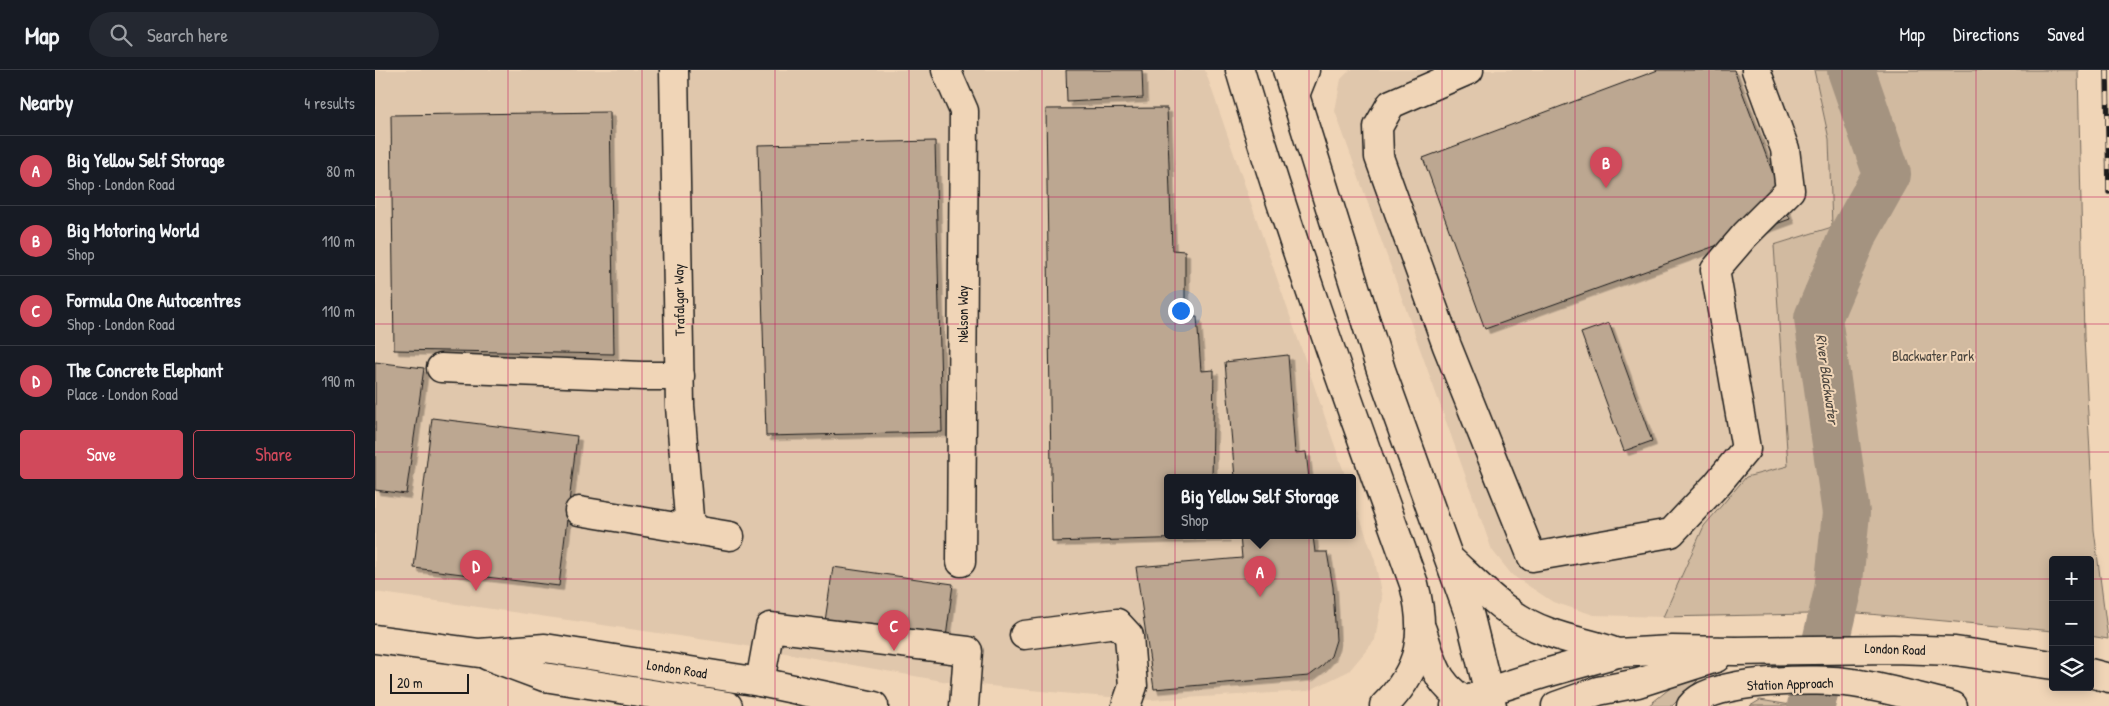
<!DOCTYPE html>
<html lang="en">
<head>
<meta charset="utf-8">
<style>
  body { margin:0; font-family:"Patrick Hand",sans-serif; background:#242831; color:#f1f3f6 }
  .controls { position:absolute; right:15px; bottom:15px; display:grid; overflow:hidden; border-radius:5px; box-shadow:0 2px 12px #0003 }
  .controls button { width:45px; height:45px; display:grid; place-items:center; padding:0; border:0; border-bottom:1px solid #363941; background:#171b24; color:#f1f3f6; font:25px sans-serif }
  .scale { position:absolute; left:15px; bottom:12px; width:79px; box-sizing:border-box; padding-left:5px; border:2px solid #1c1c1c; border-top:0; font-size:14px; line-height:18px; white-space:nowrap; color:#1c1c1c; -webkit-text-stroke:4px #f0d5b7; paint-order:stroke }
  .you { position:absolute; left:805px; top:240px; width:18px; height:18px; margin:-12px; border:4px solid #fff; border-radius:50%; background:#1a73e8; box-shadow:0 0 0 8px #1a73e833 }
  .badge { display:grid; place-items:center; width:32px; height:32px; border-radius:50%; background:#d1495b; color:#fff; font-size:16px; font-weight:700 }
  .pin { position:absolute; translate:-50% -41px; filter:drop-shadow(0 1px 2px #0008) }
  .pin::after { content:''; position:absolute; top:26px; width:18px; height:15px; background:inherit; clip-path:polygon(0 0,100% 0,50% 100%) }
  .popup { position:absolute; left:789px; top:404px; width:192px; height:65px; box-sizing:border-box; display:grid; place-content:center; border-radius:5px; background:#171b24; filter:drop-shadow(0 1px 4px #0005); font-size:16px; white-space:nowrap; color:#9ea1a6 }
  .popup b { font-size:19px; color:#f1f3f6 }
  .popup::after { content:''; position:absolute; left:50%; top:100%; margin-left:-10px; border:10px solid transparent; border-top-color:#171b24 }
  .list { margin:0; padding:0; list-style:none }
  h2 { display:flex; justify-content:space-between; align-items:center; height:65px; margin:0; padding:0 20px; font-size:21px }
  h2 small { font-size:16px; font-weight:400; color:#9ea1a6 }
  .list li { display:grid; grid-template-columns:32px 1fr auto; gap:15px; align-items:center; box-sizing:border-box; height:70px; padding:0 20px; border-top:1px solid #363941 }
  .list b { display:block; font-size:19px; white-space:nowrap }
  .list p { margin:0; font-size:16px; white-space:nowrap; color:#9ea1a6 }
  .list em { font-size:16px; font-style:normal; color:#9ea1a6 }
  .actions { display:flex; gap:10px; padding:15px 20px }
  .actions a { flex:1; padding:11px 0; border:1px solid #d1495b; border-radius:5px; text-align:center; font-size:18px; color:#d1495b }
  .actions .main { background:#d1495b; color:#fff }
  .icon { flex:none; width:28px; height:28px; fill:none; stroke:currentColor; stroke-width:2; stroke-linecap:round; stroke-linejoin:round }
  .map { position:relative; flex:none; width:1734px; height:636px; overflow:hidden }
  header { display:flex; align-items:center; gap:30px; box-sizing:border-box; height:70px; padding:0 25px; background:#171b24; border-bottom:1px solid #363941 }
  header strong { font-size:24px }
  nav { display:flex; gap:28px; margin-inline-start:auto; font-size:18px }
  .search { width:350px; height:45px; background:#242831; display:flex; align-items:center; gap:12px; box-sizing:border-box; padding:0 18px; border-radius:28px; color:#9ea1a6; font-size:19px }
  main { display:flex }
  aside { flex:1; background:#171b24 }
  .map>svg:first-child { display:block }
  .built { fill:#e0c7ac }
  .green { fill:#d1baa0; stroke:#766b5e }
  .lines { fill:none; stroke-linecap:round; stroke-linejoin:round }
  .river { stroke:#a49380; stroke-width:48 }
  .building { fill:#bca791; stroke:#1c1c1c; filter:url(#shadow) }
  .minor-casing { stroke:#1c1c1c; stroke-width:31 }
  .major-casing { stroke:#1c1c1c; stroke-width:31 }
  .minor { stroke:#f0d5b7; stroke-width:28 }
  .major { stroke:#f0d5b7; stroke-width:28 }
  .rail-casing { stroke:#1c1c1c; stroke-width:5.5 }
  .rail { stroke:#f0d5b7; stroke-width:4; stroke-dasharray:11; stroke-linecap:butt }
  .grid { fill:none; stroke:#c2185b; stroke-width:1; stroke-opacity:0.55 }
  .labels { text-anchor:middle; stroke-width:4; stroke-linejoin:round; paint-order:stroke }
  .street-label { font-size:14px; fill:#1c1c1c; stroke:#f0d5b7 }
  .park-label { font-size:14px; fill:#49443d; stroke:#f0d5b7 }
  .water-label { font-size:15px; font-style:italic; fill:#4c463f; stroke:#f0d5b7 }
</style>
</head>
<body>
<header>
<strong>Map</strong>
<div class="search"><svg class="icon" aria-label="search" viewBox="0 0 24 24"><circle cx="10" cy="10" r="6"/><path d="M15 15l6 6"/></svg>Search here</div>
<nav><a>Map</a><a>Directions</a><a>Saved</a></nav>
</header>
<main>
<aside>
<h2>Nearby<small>4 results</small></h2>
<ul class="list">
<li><span class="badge">A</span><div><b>Big Yellow Self Storage</b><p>Shop · London Road</p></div><em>80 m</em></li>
<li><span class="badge">B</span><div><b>Big Motoring World</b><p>Shop</p></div><em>110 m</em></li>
<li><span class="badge">C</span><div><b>Formula One Autocentres</b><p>Shop · London Road</p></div><em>110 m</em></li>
<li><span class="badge">D</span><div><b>The Concrete Elephant</b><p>Place · London Road</p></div><em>190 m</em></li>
</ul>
<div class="actions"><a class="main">Save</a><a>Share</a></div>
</aside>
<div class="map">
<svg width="1734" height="636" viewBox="0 0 1734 636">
  <defs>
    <filter id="shadow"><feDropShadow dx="4.5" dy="4.5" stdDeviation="0" flood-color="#0004"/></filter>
  </defs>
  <rect width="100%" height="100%" fill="#f0d5b7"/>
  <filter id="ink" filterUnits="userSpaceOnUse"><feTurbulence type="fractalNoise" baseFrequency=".02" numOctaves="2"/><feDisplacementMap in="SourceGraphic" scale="10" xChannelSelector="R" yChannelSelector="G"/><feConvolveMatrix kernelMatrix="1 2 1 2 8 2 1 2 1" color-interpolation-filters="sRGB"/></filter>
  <g filter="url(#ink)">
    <g class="built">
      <path d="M0 0H830L971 408H792V466H978V427L1000 491 1007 528 1000 570 974 601 933 621 774 630 708 625 573 612 366 575 0 522Z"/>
      <path d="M975 0H1439L1454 69 1457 157 1399 176 1413 396 1371 408 1329 456 1288 547 1219 545 1178 532 1137 505 1117 480 960 41 966 9Z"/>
    </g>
    <g class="green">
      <path d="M1439 0H1703L1709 267 1719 460 1733 569 1715 566V490H1678V561L1483 543 1288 547 1329 456 1371 407 1413 396 1399 175 1457 157 1454 69Z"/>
      <path d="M1323 610 1297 636H1273L1299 615Z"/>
      <path d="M1385 630 1422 636H1375Z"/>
    </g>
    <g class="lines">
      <path class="river" d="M1436 636 1463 521 1471 443 1443 248 1478 165 1512 104 1476 0"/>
    </g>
    <g class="building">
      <path d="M691 0H767L768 28 692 32Z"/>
      <path d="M1283 0H1359L1415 149 1110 259 1048 88Z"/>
      <path d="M792 38 797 180 810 181V247H822L826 301 839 300 837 408H792V466L851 467 677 472 671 39Z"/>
      <path d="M235 42 239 284 19 280 16 45Z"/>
      <path d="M560 71 567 362 391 366 383 75Z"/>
      <path d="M1234 253 1277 371 1249 381 1206 263Z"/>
      <path d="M913 285 920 383 931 382 934 408H860L850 292Z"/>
      <path d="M0 292 49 298 31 424 0 420Z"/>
      <path d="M57 348 202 366 184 516 39 498Z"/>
      <path d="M865 466H938L940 482H952L958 517 961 570 956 586 946 597 934 606 779 619 761 497 867 488Z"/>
      <path d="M458 497 578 514 570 575 449 558Z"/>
    </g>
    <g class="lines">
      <g class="minor-casing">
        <g id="minor">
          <path d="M299 0 305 336 315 460"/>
          <path d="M571 0 589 41 586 492"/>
          <path d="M1094 0 1016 34 1003 57 1004 87 1072 276 1157 487 1296 463 1342 414 1371 379 1340 200 1370 165 1415 120 1410 79 1381 0"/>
          <path d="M920 25 930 0"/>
          <path d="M66 298 268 306H305"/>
          <path d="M204 441 355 466"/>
          <path d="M649 565 742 553 754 566 758 616 751 636"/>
          <path d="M385 612 395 557 593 581 589 636"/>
          <path d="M1316 636C1335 608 1446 608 1478 613 1512 618 1545 628 1578 636"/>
        </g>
      </g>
      <g class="major-casing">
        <g id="major">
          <path d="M865 0C916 174 978 344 1039 514 1052 564 1046 599 1009 636"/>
          <path d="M912 0 1006 300 1095 547 1117 636"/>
          <path d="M1078 492C1107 519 1135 549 1173 562 1196 571 1220 574 1242 583"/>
          <path d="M1047 560C1059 597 1062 617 1099 636"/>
          <path d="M0 569 104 583 170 578 385 612 499 636"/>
          <path d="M113 586 169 607 353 636"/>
          <path d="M1715 603 1734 608"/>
          <path d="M1080 636 1114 621 1171 603 1242 583 1297 580 1361 581 1518 579 1580 581 1678 595"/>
          <path d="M1181 636 1223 621 1263 613 1341 588"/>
        </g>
      </g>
      <use href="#minor" class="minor"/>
      <use href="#major" class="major"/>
      <g class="rail-casing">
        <path id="rail" d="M1732 0 1734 122"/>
      </g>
      <use href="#rail" class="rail"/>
    </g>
  </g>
  <path class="grid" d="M133 0V636M267 0V636M400 0V636M534 0V636M667 0V636M800 0V636M934 0V636M1067 0V636M1200 0V636M1334 0V636M1467 0V636M1601 0V636M0 127H1734M0 254H1734M0 382H1734M0 509H1678M1715 509H1734"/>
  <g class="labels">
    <g class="street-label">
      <text transform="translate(304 230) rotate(-91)" y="5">Trafalgar Way</text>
      <text transform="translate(588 244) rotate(-90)" y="5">Nelson Way</text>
      <text transform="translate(1520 579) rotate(2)" y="5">London Road</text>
      <text transform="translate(302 599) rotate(9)" y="5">London Road</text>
      <text transform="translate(1415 614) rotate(-2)" y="5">Station Approach</text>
    </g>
    <g class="park-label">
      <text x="1558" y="291">Blackwater Park</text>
    </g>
    <g class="water-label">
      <text transform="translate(1452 309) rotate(82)" y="5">River Blackwater</text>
    </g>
  </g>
</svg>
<div class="controls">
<button>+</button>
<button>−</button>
<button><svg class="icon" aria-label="layers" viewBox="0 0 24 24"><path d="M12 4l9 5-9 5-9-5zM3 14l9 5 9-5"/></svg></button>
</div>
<div class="scale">20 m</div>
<div class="you"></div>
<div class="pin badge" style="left:885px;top:527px">A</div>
<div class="popup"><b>Big Yellow Self Storage</b>Shop</div>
<div class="pin badge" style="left:1231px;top:118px">B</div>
<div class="pin badge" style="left:519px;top:581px">C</div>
<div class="pin badge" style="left:101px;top:521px">D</div>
</div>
</main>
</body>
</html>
